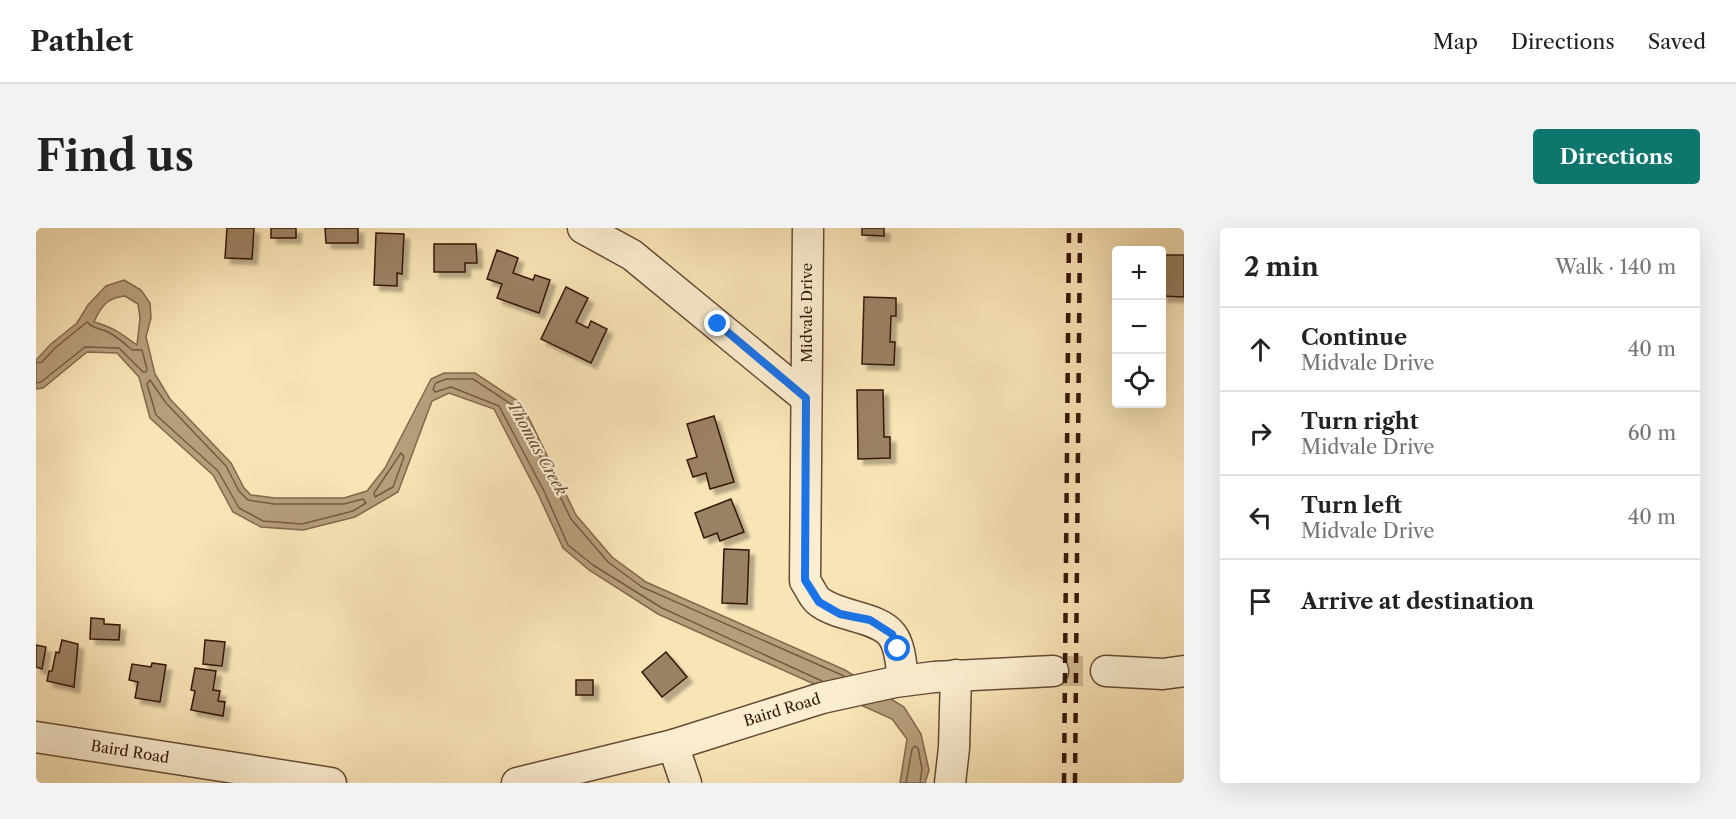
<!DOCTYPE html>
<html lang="en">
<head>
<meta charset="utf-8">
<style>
  body { margin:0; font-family:"Libre Caslon Text",serif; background:#f2f2f2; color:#222 }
  .controls { position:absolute; right:18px; top:18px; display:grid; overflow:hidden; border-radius:6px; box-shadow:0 6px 24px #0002 }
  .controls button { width:54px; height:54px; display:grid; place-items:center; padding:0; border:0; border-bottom:2px solid #e0e0e0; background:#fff; color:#222; font:30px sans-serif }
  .stop { position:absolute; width:18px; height:18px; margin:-14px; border:4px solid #1a73e8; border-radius:50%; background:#fff }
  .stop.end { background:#1a73e8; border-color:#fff; box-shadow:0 2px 6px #0008 }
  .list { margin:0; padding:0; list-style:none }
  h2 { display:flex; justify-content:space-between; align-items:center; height:78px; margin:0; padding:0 24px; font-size:26px }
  h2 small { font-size:20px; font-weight:400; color:#767676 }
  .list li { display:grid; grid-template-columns:39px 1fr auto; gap:18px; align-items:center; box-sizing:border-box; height:84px; padding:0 24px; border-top:2px solid #e0e0e0 }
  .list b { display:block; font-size:22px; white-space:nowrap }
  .list p { margin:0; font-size:20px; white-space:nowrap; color:#767676 }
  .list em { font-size:20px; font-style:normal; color:#767676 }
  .icon { flex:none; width:33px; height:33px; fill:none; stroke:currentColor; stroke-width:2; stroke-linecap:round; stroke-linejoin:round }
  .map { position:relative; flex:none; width:1148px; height:555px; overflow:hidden; border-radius:6px }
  header { display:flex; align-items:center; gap:36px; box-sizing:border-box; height:84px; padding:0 30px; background:#fff; border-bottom:2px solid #e0e0e0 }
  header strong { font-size:28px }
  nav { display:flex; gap:33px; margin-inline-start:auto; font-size:21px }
  .intro { display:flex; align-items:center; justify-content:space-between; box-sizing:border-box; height:144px; padding:0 36px }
  h1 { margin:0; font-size:42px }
  .button { padding:15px 27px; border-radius:6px; background:#0f766e; color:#fff; font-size:21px; font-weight:700 }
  main { display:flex; gap:36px; padding:0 36px }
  aside { flex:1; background:#fff; border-radius:6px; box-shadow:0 6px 24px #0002 }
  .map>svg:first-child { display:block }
  .water { fill:#b69e7b; stroke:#82684d; stroke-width:1.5; fill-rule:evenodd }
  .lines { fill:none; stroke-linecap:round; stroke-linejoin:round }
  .shore { stroke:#765a42; stroke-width:1.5 }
  .building { fill:#9b8163; stroke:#351609; stroke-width:1.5; filter:url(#shadow) }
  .minor-tunnel { stroke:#d2bb93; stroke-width:30; stroke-dasharray:30 15; stroke-linecap:butt }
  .minor-casing { stroke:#664a34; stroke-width:33 }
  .minor { stroke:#fbedd0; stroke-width:30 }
  .rail { stroke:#351609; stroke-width:4.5; stroke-dasharray:10 10; stroke-linecap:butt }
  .route { stroke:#1a73e8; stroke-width:8 }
  .labels { text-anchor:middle; stroke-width:4.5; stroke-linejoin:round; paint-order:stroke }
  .street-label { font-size:15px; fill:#351609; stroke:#fbedd0 }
  .water-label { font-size:16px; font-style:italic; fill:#694c37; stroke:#fbedd0 }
</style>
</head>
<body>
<header>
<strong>Pathlet</strong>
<nav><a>Map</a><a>Directions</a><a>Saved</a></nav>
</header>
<div class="intro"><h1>Find us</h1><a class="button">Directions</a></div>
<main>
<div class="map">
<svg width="1148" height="555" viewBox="0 0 1148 555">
  <defs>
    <filter id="shadow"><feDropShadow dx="5.5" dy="5.5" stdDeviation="1.5" flood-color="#0004"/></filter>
  </defs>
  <rect width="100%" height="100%" fill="#f9e4b6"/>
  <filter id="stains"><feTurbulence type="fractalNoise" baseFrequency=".00333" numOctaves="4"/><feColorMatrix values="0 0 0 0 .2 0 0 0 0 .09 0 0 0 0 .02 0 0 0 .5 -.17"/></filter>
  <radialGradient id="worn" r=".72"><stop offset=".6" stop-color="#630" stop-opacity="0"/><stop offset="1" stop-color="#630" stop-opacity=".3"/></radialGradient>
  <path class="water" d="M88 52 105 62 114 75 115 90 110 109 119 146 134 171 195 235 208 260 215 267 239 270H308L331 263 349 240 395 151 408 145H439L486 176 540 287 576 329 610 354 809 442 868 479 885 506 893 542 889 555H864L871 511 856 491 622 386 553 342 527 320 502 266 458 181 413 165 396 173 362 264 319 289 267 302 225 299 197 284 177 247 114 190 103 149 81 125 51 124 7 160 0 161V132L15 116 41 95 52 77 70 58ZM89 68 102 76 104 90 101 117C84 105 79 100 58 94 65 78 71 70 89 68Z"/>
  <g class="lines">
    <g class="shore">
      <path d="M0 135 6 134 19 120 51 94C57 101 64 100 72 104 82 109 88 115 96 122H106L111 141 110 144H107L83 120 49 119 5 154 0 155"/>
      <path d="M114 152 130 175 190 238 203 263 212 272 238 276H308L327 271 330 275 317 283 266 296 227 293 203 280 182 243 120 187 111 156Z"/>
      <path d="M365 225 368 229 357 259 339 269 338 265Z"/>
      <path d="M786 453 626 380 557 337 532 317 508 263 463 178 415 159 399 164 397 161 400 155 410 151H437L481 180 535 291 572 334 606 359 808 448"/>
      <path d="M870 555 876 521 879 518 882 520 886 541 884 555"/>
    </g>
  </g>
  <g class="building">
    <path d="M191 0H218L216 31 189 30Z"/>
    <rect x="235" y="0" width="25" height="10"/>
    <path d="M289 0H322V15H290Z"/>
    <path d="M826 0H848V8L826 7Z"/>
    <path d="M340 5 368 6 366 46 361 45V58L338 57Z"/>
    <path d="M398 16H440L441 35H429V44H398Z"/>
    <path d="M461 22 482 30 477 45 497 52 499 47 514 52 503 85 461 70 466 56 451 51Z"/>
    <path d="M1126 27H1148V69L1126 68Z"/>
    <path d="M530 59 552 70 540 94 552 100 555 93 571 101 555 135 505 111Z"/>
    <path d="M828 69 860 70V88H855L854 114H859L858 137 826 136Z"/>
    <path d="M821 162H847L848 209H854V230L822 231Z"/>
    <path d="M678 188 698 254 674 261 670 245 657 249 651 232 661 229 651 196Z"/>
    <path d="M695 271 708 304 684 313 681 305 668 310 659 285Z"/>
    <path d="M688 321 713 322 711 376 686 375Z"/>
    <path d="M55 390 68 391V396L84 397 83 412 54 411Z"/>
    <path d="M26 412 42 416 38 459 11 453 13 443H16L20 424 23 425Z"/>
    <path d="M169 412 189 414 186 438 167 436Z"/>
    <path d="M0 417 10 419 6 441 0 439Z"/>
    <path d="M630 424 651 449 626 469 606 444Z"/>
    <path d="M116 435 130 437 124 474 99 470 102 454 93 452 96 436 115 439Z"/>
    <path d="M159 440 180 443 177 462 184 463 182 473 189 474 187 488 155 482 159 463 155 462Z"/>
    <rect x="540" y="452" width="17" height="15"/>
  </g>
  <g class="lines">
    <path class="minor-tunnel" d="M1017 443H1070"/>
    <g class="minor-casing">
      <g id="minor">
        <path d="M547 0 596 27 770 170"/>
        <path d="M772 0 769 353C774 360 778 371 785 375 805 389 843 389 856 407 865 419 865 438 867 452"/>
        <path d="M1070 443 1127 446 1148 443"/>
        <path d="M0 509 295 555"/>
        <path d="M637 517 650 555"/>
        <path d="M481 555 637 517 786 470 859 454 898 449 1017 443"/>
        <path d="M914 555 918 520 920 447"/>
      </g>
    </g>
    <use href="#minor" class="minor"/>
    <g class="rail">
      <path d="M1028 555 1033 0"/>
      <path d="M1039 555 1044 0"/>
    </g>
  </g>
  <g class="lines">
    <path class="route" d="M682 96 770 170 769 352 783 374 804 386 834 392 856 406 862 421"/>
  </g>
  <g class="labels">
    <g class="street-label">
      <text transform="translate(771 85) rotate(-90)" y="5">Midvale Drive</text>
      <text transform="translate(746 482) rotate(-17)" y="5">Baird Road</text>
      <text transform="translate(94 524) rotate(9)" y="5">Baird Road</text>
    </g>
    <g class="water-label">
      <text transform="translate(502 220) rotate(61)" y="6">Thomas Creek</text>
    </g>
  </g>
  <rect width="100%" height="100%" filter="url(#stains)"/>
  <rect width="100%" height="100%" fill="url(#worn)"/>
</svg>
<div class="controls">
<button>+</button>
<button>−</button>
<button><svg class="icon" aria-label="locate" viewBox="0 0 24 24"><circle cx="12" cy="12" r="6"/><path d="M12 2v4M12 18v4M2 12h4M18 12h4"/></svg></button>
</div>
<div class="stop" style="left:862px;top:421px"></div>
<div class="stop end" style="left:682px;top:96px"></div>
</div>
<aside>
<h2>2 min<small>Walk · 140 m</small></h2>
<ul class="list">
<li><svg class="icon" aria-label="ahead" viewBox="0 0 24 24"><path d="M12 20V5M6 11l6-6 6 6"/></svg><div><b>Continue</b><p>Midvale Drive</p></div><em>40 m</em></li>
<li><svg class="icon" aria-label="right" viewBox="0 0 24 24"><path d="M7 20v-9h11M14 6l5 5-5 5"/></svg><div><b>Turn right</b><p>Midvale Drive</p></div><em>60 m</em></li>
<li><svg class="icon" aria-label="left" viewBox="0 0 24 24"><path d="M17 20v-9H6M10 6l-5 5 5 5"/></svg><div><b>Turn left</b><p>Midvale Drive</p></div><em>40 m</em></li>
<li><svg class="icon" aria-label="arrive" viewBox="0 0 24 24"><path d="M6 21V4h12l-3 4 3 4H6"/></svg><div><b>Arrive at destination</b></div></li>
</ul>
</aside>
</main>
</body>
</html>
